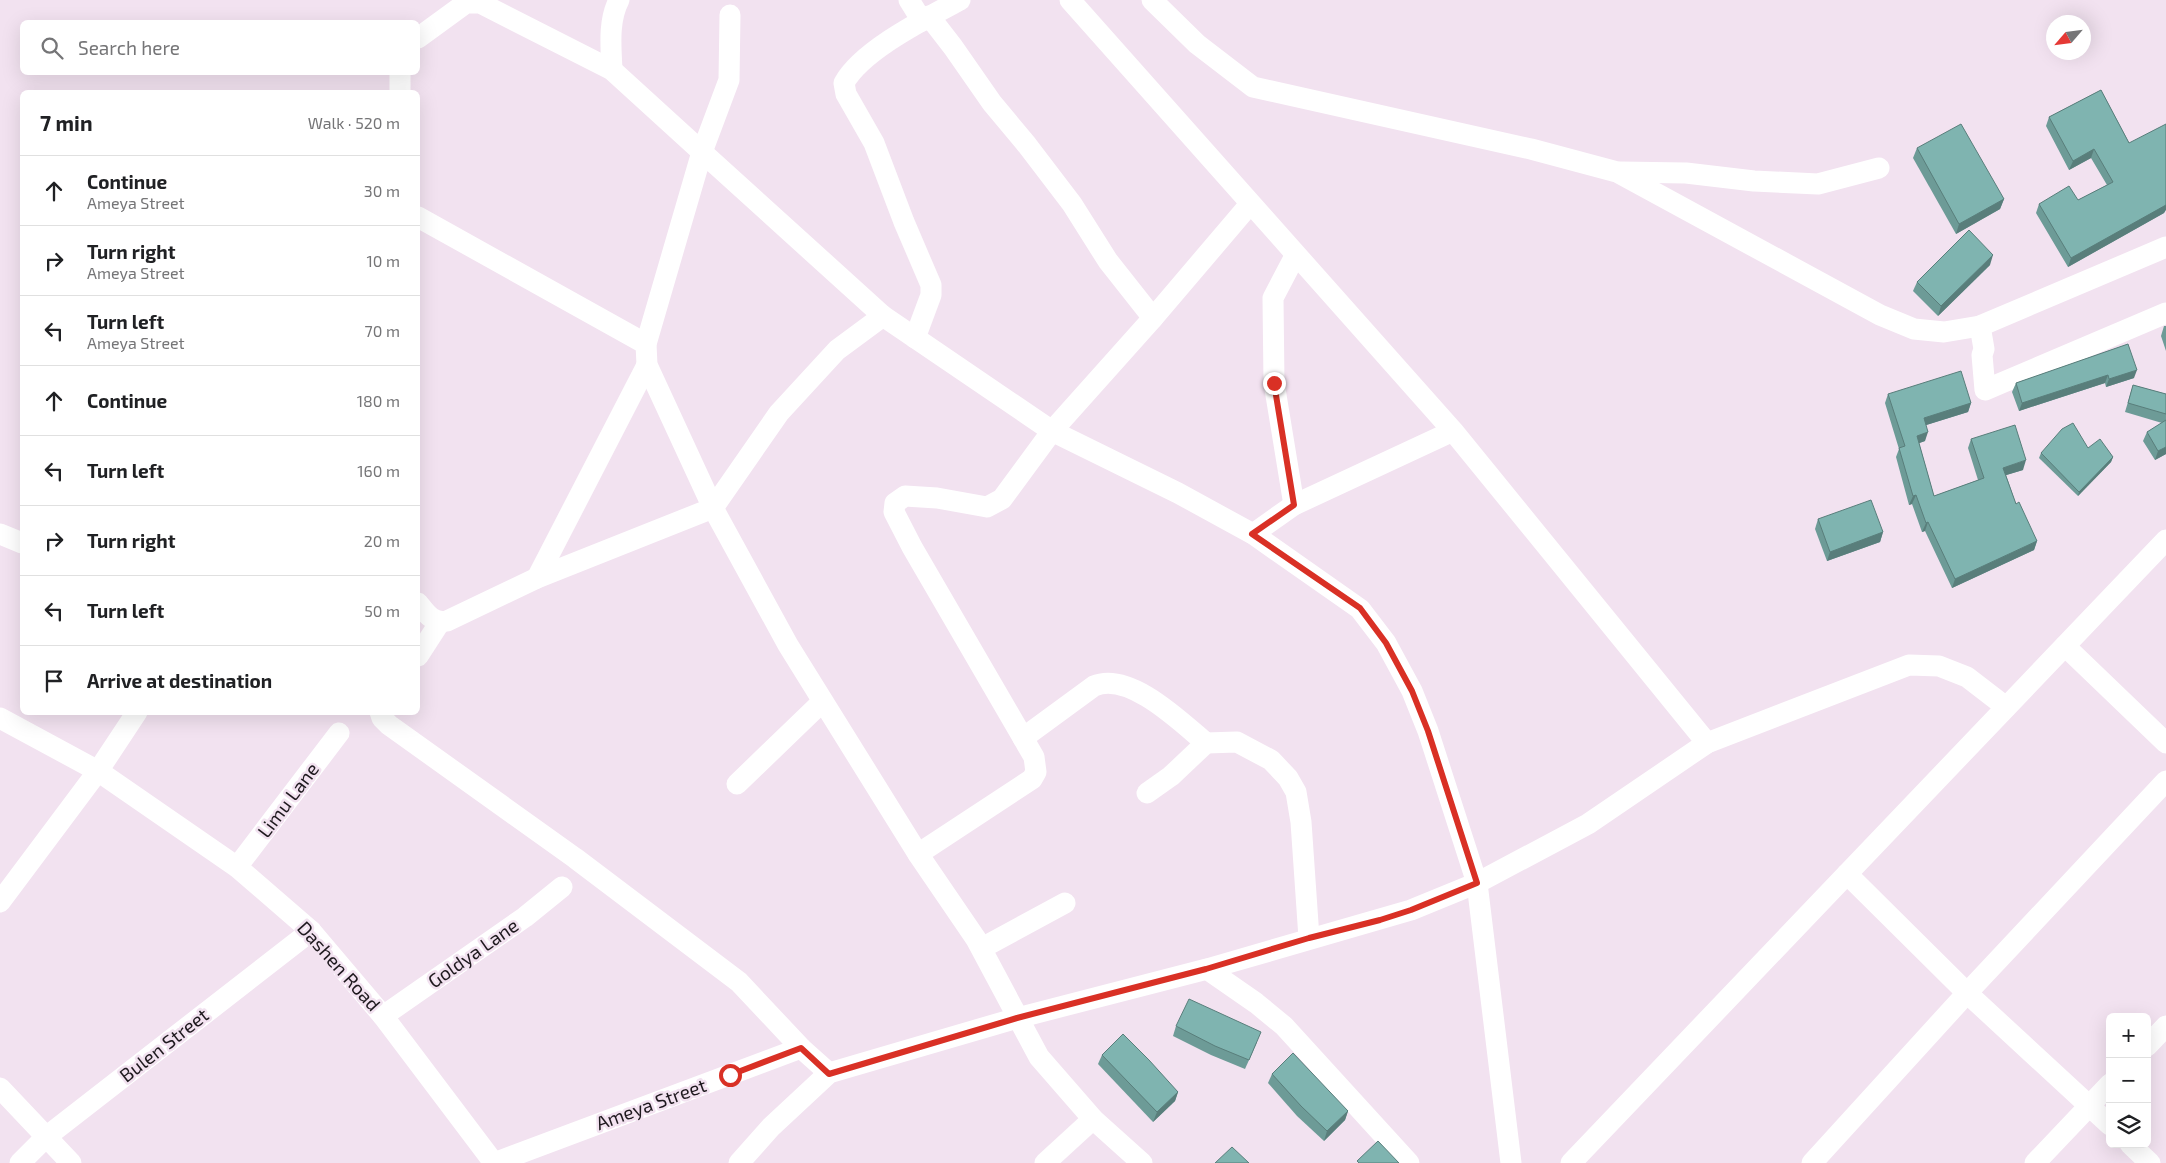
<!DOCTYPE html>
<html lang="en">
<head>
<meta charset="utf-8">
<style>
  body { margin:0; font-family:"Exo 2",sans-serif; background:#f6f6f6; color:#202124 }
  .controls { position:absolute; right:15px; bottom:15px; display:grid; overflow:hidden; border-radius:8px; box-shadow:0 5px 20px #0002 }
  .controls button { width:45px; height:45px; display:grid; place-items:center; padding:0; border:0; border-bottom:1px solid #e0e0e0; background:#fff; color:#202124; font:25px sans-serif }
  .compass { position:absolute; left:2046px; top:15px; width:45px; height:45px; border-radius:50%; background:#fff; box-shadow:0 5px 20px #0002; rotate:242deg }
  .stop { position:absolute; width:15px; height:15px; margin:-11px; border:4px solid #d93025; border-radius:50%; background:#fff }
  .stop.end { background:#d93025; border-color:#fff; box-shadow:0 1px 5px #0008 }
  .list { margin:0; padding:0; list-style:none }
  h2 { display:flex; justify-content:space-between; align-items:center; height:65px; margin:0; padding:0 20px; font-size:21px }
  h2 small { font-size:16px; font-weight:400; color:#757577 }
  .list li { display:grid; grid-template-columns:32px 1fr auto; gap:15px; align-items:center; box-sizing:border-box; height:70px; padding:0 20px; border-top:1px solid #e0e0e0 }
  .list b { display:block; font-size:19px; white-space:nowrap }
  .list p { margin:0; font-size:16px; white-space:nowrap; color:#757577 }
  .list em { font-size:16px; font-style:normal; color:#757577 }
  .icon { flex:none; width:28px; height:28px; fill:none; stroke:currentColor; stroke-width:2; stroke-linecap:round; stroke-linejoin:round }
  .map { position:relative; flex:none; width:2166px; height:1163px; overflow:hidden }
  .search { position:absolute; background:#fff; box-shadow:0 5px 20px #0002; left:20px; top:20px; width:400px; height:55px; display:flex; align-items:center; gap:12px; box-sizing:border-box; padding:0 18px; border-radius:8px; color:#757577; font-size:19px }
  .panel { position:absolute; background:#fff; box-shadow:0 5px 20px #0002; left:20px; top:90px; width:400px; height:625px; border-radius:8px }
  .map>svg:first-child { display:block }
  .lines { fill:none; stroke-linecap:round; stroke-linejoin:round }
  .minor { stroke:#fff; stroke-width:21 }
  .wall { fill:#6d9b97 }
  .shaded-wall { fill:#597e7b }
  .building { fill:#7fb4b0; stroke:#597e7b }
  .route { stroke:#d93025; stroke-width:6 }
  .labels { text-anchor:middle; stroke-width:5; stroke-linejoin:round; paint-order:stroke }
  .street-label { font-size:19px; fill:#1e191e; stroke:#f2e2f0 }
</style>
</head>
<body>
<div class="map">
<svg width="2166" height="1163" viewBox="0 0 2166 1163">
  <rect width="100%" height="100%" fill="#f2e2f0"/>
  <g class="lines">
    <g class="minor">
      <path d="M909 0 922 21"/>
      <path d="M1070 0 1453 431 1707 743"/>
      <path d="M1152 0 1197 44 1253 87 1531 149 1617 172 1880 315 1914 329 1944 332 1980 326"/>
      <path d="M929 16 953 47 992 103 1027 145 1072 204 1108 261 1153 318"/>
      <path d="M418 38 466 3H480L612 70 702 152 729 80 730 15"/>
      <path d="M612 70C611 47 608 21 619 0"/>
      <path d="M400 72V92"/>
      <path d="M1620 172 1686 173 1754 181 1818 184 1879 168"/>
      <path d="M418 217 646 344"/>
      <path d="M2166 247 1980 326 1984 349 1982 355 1985 390 2166 313"/>
      <path d="M915 338 931 295V285L904 222 874 143 846 94 844 83C862 50 927 18 960 0"/>
      <path d="M1294 505 1274 383 1273 298 1295 256"/>
      <path d="M0 534 22 543"/>
      <path d="M1253 534 1294 505 1453 431"/>
      <path d="M537 578 647 365"/>
      <path d="M418 603C426 613 433 624 447 621L537 578 713 508 779 413 837 350 883 316"/>
      <path d="M2065 646 2166 743"/>
      <path d="M418 656 440 622"/>
      <path d="M380 712 382 718 389 725 575 858 739 982 801 1048"/>
      <path d="M0 718 98 771 237 867 311 931 383 1016 494 1163"/>
      <path d="M1023 738 1094 686C1129 671 1180 721 1206 743L1237 742 1271 760 1288 778 1296 792 1301 822 1309 938"/>
      <path d="M737 784 822 702"/>
      <path d="M1147 793 1171 776 1206 743"/>
      <path d="M918 854 1032 779 1036 772 1034 757 912 547 894 512 895 503 905 496 937 498 987 507 1002 499 1052 431 1153 318 1250 204"/>
      <path d="M237 867 339 733"/>
      <path d="M1847 874 1967 993 2110 1125"/>
      <path d="M0 902 98 771 137 712"/>
      <path d="M982 948 1065 903"/>
      <path d="M1207 969 1256 1003 1284 1026 1409 1163"/>
      <path d="M383 1016 525 917 562 887"/>
      <path d="M2147 1046 2166 1026"/>
      <path d="M0 1088 71 1163"/>
      <path d="M2130 1144 2150 1163"/>
      <path d="M20 1163 46 1137 311 931"/>
      <path d="M494 1163 801 1048 829 1073"/>
      <path d="M739 1163 771 1127 829 1073 1017 1018 1207 969 1411 910 1477 883 1588 824 1707 743 1909 665 1939 666 1967 677 2006 707"/>
      <path d="M1045 1163 1093 1119"/>
      <path d="M1142 1163 1093 1119 1039 1057 976 939 918 854 788 645 713 508 647 365 646 344 702 152 883 316 1052 431 1178 493 1253 534 1360 609 1386 643 1412 691 1428 731 1477 883 1511 1163"/>
      <path d="M1571 1163 2166 540"/>
      <path d="M1812 1163 1967 993 2166 781"/>
      <path d="M2035 1163 2110 1084"/>
    </g>
  </g>
  <g class="wall">
    <path d="M2101 90 2165 210 2164 213 2068 267 2036 213 2039 204 2078 200 2107 185 2091 158 2069 170 2046 126 2049 117Z"/>
    <path d="M1917 148 2004 199 2000 209 1956 234 1913 158Z"/>
    <path d="M1990 265 1938 316 1913 291 1917 282Z"/>
    <path d="M2164 326H2166V351L2161 336Z"/>
    <path d="M2128 344 2134 378 2106 387 2105 383 2019 411 2012 392 2016 383Z"/>
    <path d="M2133 385 2166 394V454L2155 460 2143 441 2147 432 2162 423 2125 412Z"/>
    <path d="M1888 394 1971 403 1968 412 1926 425 1925 441 1919 443 1934 496 1978 480 1968 448 1971 439 2023 470 2006 475 2016 504 2037 541 2034 550 1952 588 1925 531 1922 532 1912 504 1909 505 1896 457 1899 449 1885 403Z"/>
    <path d="M2088 448 2113 457 2111 462 2078 496 2039 458 2041 453Z"/>
    <path d="M1818 519 1883 532 1880 542 1827 561 1815 529Z"/>
    <path d="M1176 1026 1257 1042 1245 1069 1211 1055 1173 1036Z"/>
    <path d="M1102 1055 1178 1092 1175 1101 1153 1122 1098 1064Z"/>
    <path d="M1272 1074 1348 1111 1345 1120 1324 1141 1297 1116 1268 1083Z"/>
  </g>
  <g class="shaded-wall">
    <path d="M2094 149 2091 158 2069 170 2073 161Z"/>
    <path d="M2004 199 2000 209 1956 234 1959 224Z"/>
    <path d="M2166 204V210L2164 213 2068 267 2071 258Z"/>
    <path d="M1993 255 1990 265 1938 316 1941 306Z"/>
    <path d="M2137 370 2134 378 2106 387 2109 379Z"/>
    <path d="M2108 375 2105 383 2019 411 2022 403Z"/>
    <path d="M1971 403 1968 412 1920 427 1924 418Z"/>
    <path d="M1928 432 1925 441 1914 445 1917 436Z"/>
    <path d="M2166 447V454L2155 460 2158 451Z"/>
    <path d="M2113 457 2111 462 2078 496 2079 492Z"/>
    <path d="M2026 460 2023 470 2000 477 2003 468Z"/>
    <path d="M1916 495 1912 504 1909 505 1913 496Z"/>
    <path d="M1928 522 1925 531 1922 532 1926 523Z"/>
    <path d="M1883 532 1880 542 1827 561 1830 552Z"/>
    <path d="M2037 541 2034 550 1952 588 1955 579Z"/>
    <path d="M1178 1092 1175 1101 1153 1122 1157 1112Z"/>
    <path d="M1348 1111 1345 1120 1324 1141 1327 1131Z"/>
  </g>
  <g class="building">
    <path d="M2101 90 2129 143 2166 124V205L2071 258 2039 204 2069 186 2078 200 2113 182 2094 149 2073 161 2049 117Z"/>
    <path d="M1961 124 2004 199 1959 224 1917 148Z"/>
    <path d="M1969 230 1993 255 1941 306 1917 282Z"/>
    <path d="M2128 344 2137 370 2109 379 2108 375 2022 403 2016 383Z"/>
    <path d="M1961 371 1971 403 1924 418 1928 432 1917 436 1934 496 1984 478 1971 439 2015 425 2026 460 2003 468 2016 504 2019 502 2037 541 1955 579 1928 522 1926 523 1916 495 1913 496 1899 448 1905 446 1888 394Z"/>
    <path d="M2133 385 2166 394V414L2128 403Z"/>
    <path d="M2166 420V447L2158 451 2147 432Z"/>
    <path d="M2073 423 2088 448 2100 439 2113 457 2079 492 2041 453 2062 429Z"/>
    <path d="M1871 500 1883 532 1830 552 1818 519Z"/>
    <path d="M1189 999 1261 1032 1249 1060 1215 1046 1176 1026Z"/>
    <path d="M1123 1034 1149 1060 1178 1092 1157 1112 1102 1055Z"/>
    <path d="M1293 1053 1348 1111 1327 1131 1301 1106 1272 1074Z"/>
    <path d="M1378 1141 1399 1163H1359L1357 1161Z"/>
    <path d="M1232 1147 1249 1163H1215Z"/>
  </g>
  <g class="lines">
    <path class="route" d="M730 1075 801 1048 829 1074 1017 1018 1206 969 1309 938 1380 920 1411 910 1477 883 1428 731 1412 691 1386 643 1360 608 1252 534 1294 505 1274 383"/>
  </g>
  <g class="labels">
    <g class="street-label">
      <text transform="translate(288 800) rotate(-53)" y="7">Limu Lane</text>
      <text transform="translate(473 953) rotate(-35)" y="7">Goldya Lane</text>
      <text transform="translate(339 966) rotate(48)" y="7">Dashen Road</text>
      <text transform="translate(164 1045) rotate(-38)" y="7">Bulen Street</text>
      <text transform="translate(651 1104) rotate(-20)" y="7">Ameya Street</text>
    </g>
  </g>
</svg>
<div class="controls">
<button>+</button>
<button>−</button>
<button><svg class="icon" aria-label="layers" viewBox="0 0 24 24"><path d="M12 4l9 5-9 5-9-5zM3 14l9 5 9-5"/></svg></button>
</div>
<svg class="compass" viewBox="-18 -18 36 36"><path d="M0-13l5 13h-10z" fill="#e53935"/><path d="M0 13l5-13h-10z" fill="#757577"/></svg>
<div class="stop" style="left:730px;top:1075px"></div>
<div class="stop end" style="left:1274px;top:383px"></div>
<div class="search"><svg class="icon" aria-label="search" viewBox="0 0 24 24"><circle cx="10" cy="10" r="6"/><path d="M15 15l6 6"/></svg>Search here</div>
<section class="panel">
<h2>7 min<small>Walk · 520 m</small></h2>
<ul class="list">
<li><svg class="icon" aria-label="ahead" viewBox="0 0 24 24"><path d="M12 20V5M6 11l6-6 6 6"/></svg><div><b>Continue</b><p>Ameya Street</p></div><em>30 m</em></li>
<li><svg class="icon" aria-label="right" viewBox="0 0 24 24"><path d="M7 20v-9h11M14 6l5 5-5 5"/></svg><div><b>Turn right</b><p>Ameya Street</p></div><em>10 m</em></li>
<li><svg class="icon" aria-label="left" viewBox="0 0 24 24"><path d="M17 20v-9H6M10 6l-5 5 5 5"/></svg><div><b>Turn left</b><p>Ameya Street</p></div><em>70 m</em></li>
<li><svg class="icon" aria-label="ahead" viewBox="0 0 24 24"><path d="M12 20V5M6 11l6-6 6 6"/></svg><div><b>Continue</b></div><em>180 m</em></li>
<li><svg class="icon" aria-label="left" viewBox="0 0 24 24"><path d="M17 20v-9H6M10 6l-5 5 5 5"/></svg><div><b>Turn left</b></div><em>160 m</em></li>
<li><svg class="icon" aria-label="right" viewBox="0 0 24 24"><path d="M7 20v-9h11M14 6l5 5-5 5"/></svg><div><b>Turn right</b></div><em>20 m</em></li>
<li><svg class="icon" aria-label="left" viewBox="0 0 24 24"><path d="M17 20v-9H6M10 6l-5 5 5 5"/></svg><div><b>Turn left</b></div><em>50 m</em></li>
<li><svg class="icon" aria-label="arrive" viewBox="0 0 24 24"><path d="M6 21V4h12l-3 4 3 4H6"/></svg><div><b>Arrive at destination</b></div></li>
</ul>
</section>
</div>
</body>
</html>
